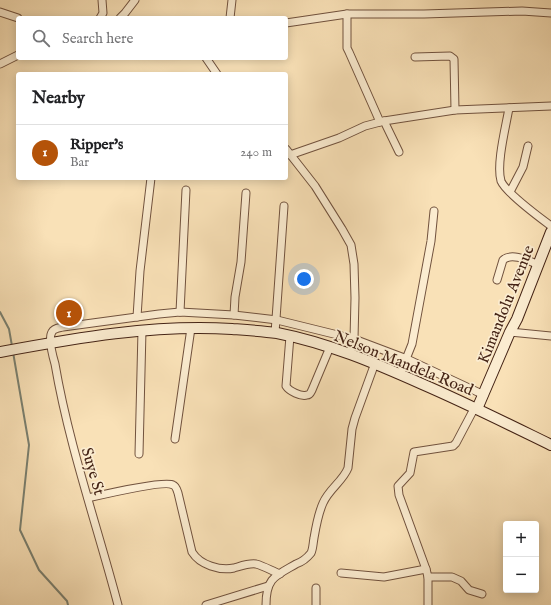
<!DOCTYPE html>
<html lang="en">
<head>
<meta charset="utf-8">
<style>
  body { margin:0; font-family:"IM FELL English",serif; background:#f2f2f2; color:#202124 }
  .controls { position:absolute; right:12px; bottom:12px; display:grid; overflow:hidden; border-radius:4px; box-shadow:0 2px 10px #0003 }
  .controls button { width:36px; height:36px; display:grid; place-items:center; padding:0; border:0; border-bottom:1px solid #e0e0e0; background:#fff; color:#202124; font:20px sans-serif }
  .you { position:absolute; left:304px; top:279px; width:14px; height:14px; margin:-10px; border:3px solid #fff; border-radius:50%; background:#1a73e8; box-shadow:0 0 0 6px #1a73e833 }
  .badge { display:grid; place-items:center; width:26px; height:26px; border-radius:50%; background:#b45309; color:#fff; font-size:13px; font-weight:700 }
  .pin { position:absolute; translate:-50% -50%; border:2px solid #fff; box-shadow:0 1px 4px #0006 }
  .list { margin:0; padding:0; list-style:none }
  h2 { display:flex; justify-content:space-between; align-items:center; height:52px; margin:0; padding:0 16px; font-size:17px }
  h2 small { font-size:13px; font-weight:400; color:#757577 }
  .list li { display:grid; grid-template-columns:26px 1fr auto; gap:12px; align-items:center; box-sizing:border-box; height:56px; padding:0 16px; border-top:1px solid #e0e0e0 }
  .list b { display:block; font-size:15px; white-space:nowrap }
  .list p { margin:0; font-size:13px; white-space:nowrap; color:#757577 }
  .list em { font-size:13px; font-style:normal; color:#757577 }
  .icon { flex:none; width:22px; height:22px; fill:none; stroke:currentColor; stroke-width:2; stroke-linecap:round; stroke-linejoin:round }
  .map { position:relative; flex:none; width:551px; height:605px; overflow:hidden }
  .search { position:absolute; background:#fff; box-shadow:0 2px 10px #0003; left:16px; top:16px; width:272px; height:44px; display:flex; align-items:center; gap:10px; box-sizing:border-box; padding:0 14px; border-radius:4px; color:#757577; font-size:15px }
  .panel { position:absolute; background:#fff; box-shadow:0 2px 10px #0003; left:16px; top:72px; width:272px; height:108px; border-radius:4px }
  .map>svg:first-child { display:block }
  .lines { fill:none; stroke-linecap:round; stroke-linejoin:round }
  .stream { stroke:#7a8070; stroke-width:2 }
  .street-casing { stroke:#71523e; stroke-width:9 }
  .secondary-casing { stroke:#442315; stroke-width:12 }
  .street { stroke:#fbecd0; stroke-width:7 }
  .secondary { stroke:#fbecd0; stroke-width:10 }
  .labels { text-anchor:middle; stroke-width:3.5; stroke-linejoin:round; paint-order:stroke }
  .street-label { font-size:16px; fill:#442315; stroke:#fbecd0 }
</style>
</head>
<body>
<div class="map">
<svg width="551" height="605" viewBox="0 0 551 605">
  <rect width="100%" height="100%" fill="#f9e1b7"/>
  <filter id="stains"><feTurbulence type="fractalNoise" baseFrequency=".005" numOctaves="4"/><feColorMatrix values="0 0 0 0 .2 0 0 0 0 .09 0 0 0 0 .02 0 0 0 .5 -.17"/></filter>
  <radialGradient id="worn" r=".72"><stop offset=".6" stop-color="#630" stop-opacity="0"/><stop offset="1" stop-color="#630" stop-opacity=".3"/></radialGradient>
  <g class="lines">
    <g class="stream">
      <path d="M0 312 9 329 12 346"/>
      <path d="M13 352 29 445 20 530 39 570 67 601 68 605"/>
    </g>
    <g class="street-casing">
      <g id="street">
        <path d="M0 12 18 18"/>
        <path d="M347 14V48L349 52 380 122"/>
        <path d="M100 18 103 13 102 0"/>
        <path d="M120 18 125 13 135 0"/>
        <path d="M230 18 232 0"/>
        <path d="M286 23 347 14H424L522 11 551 13"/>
        <path d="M415 57 450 56 454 59 455 110"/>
        <path d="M206 58 217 74"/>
        <path d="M0 64 18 55"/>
        <path d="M509 108C506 126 496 164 501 181 506 193 539 217 551 226"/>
        <path d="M384 121 399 152"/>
        <path d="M286 149 315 186 342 229 351 245 354 264 355 298 354 339 350 354"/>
        <path d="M290 155 339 138 365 126 384 121 455 110 551 106"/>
        <path d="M510 192 523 167 528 146"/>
        <path d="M497 280 503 260C512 252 529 261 539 265"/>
        <path d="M180 312 186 190"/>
        <path d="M234 315 235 297 241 262 246 193"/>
        <path d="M137 317 140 271 151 178"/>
        <path d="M510 332 551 336"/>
        <path d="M275 333 284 206"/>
        <path d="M290 336 286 386C289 391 301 397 307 395 310 395 311 392 312 390L330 347"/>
        <path d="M400 374 412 344 431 241 434 211"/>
        <path d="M175 439 191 328"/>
        <path d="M139 454 142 330"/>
        <path d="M88 498C101 495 165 480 173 485 176 486 177 490 178 493L192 552C200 565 220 571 234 568 241 566 249 563 256 564 264 566 272 571 280 574"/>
        <path d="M341 573 384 577 426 569"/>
        <path d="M428 577H452L461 581 469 590 482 594"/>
        <path d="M316 588V605"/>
        <path d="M118 605C97 525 69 446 55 364 53 357 48 338 52 332 54 328 59 328 63 327L159 314 180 312 234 315 277 320 354 339 407 359 484 395"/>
        <path d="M206 605 268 586"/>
        <path d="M266 605C266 578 275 576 296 564 302 562 307 558 311 553 313 549 313 543 314 538 316 526 318 514 323 503 329 489 343 481 348 468L352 429 355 418 375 363"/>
        <path d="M428 605V577L426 569 399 495 398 486 410 473 414 452 453 446 456 443 475 407"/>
      </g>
    </g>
    <g class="secondary-casing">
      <g id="secondary">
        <path d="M0 352C76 338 154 324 232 329 246 330 262 331 277 333 328 343 375 363 422 384 466 403 508 424 551 445"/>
        <path d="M477 409 510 332 517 319 551 232"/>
      </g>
    </g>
    <use href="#street" class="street"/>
    <use href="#secondary" class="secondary"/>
  </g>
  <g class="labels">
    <g class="street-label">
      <text transform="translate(505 304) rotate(-68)" y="6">Kimandolu Avenue</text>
      <text transform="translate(404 362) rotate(22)" y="6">Nelson Mandela Road</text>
      <text transform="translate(94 471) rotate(74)" y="6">Suye St</text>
    </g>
  </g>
  <rect width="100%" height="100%" filter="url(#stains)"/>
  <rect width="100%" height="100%" fill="url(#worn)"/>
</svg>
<div class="controls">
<button>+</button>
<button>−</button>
</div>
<div class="you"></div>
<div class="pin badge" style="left:69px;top:313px">1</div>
<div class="search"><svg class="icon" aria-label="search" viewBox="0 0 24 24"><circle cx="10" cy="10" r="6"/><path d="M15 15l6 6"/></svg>Search here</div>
<section class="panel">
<h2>Nearby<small></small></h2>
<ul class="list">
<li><span class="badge">1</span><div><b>Ripper's</b><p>Bar</p></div><em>240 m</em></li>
</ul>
</section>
</div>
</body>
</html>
